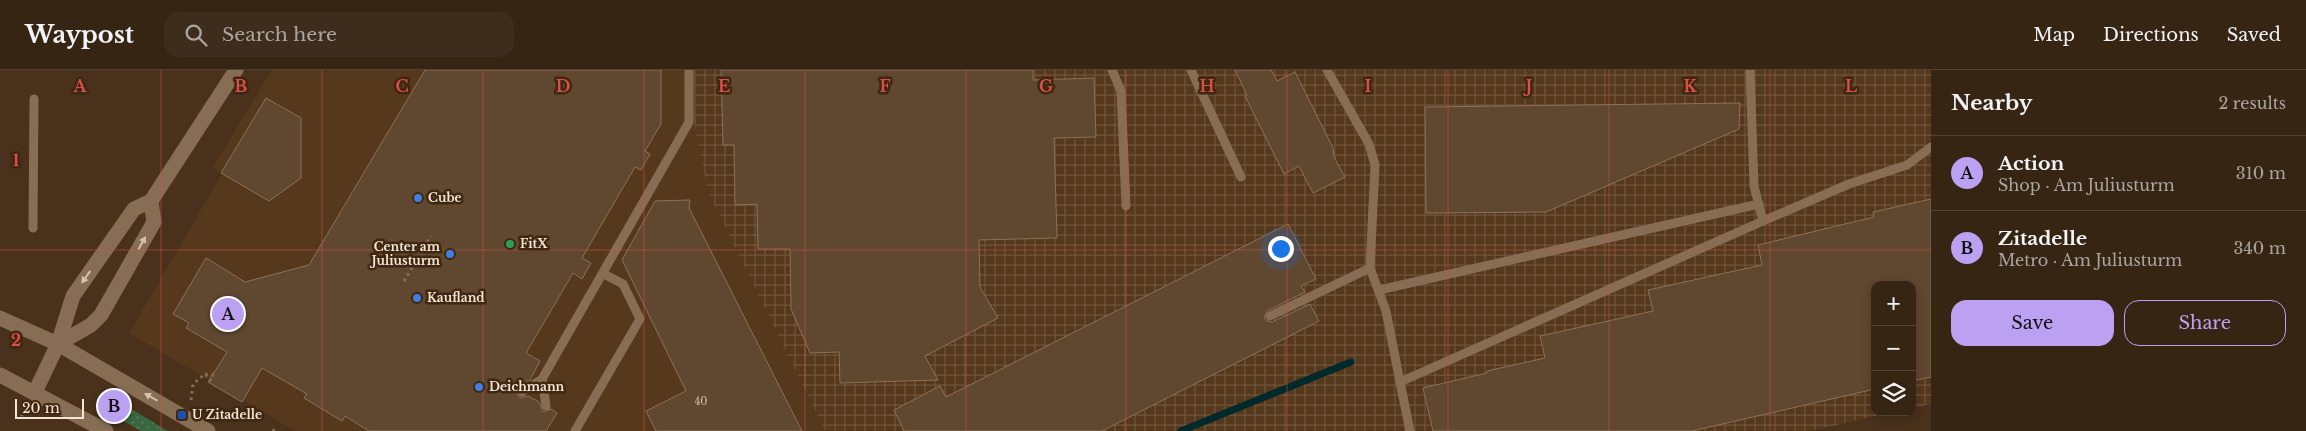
<!DOCTYPE html>
<html lang="en">
<head>
<meta charset="utf-8">
<style>
  body { margin:0; font-family:"Libre Baskerville",serif; background:#3e2d1d; color:#f1f3f6 }
  .controls { position:absolute; right:15px; bottom:15px; display:grid; overflow:hidden; border-radius:10px; box-shadow:0 2px 12px #0003 }
  .controls button { width:45px; height:45px; display:grid; place-items:center; padding:0; border:0; border-bottom:1px solid #514234; background:#372514; color:#f1f3f6; font:25px sans-serif }
  .scale { position:absolute; left:15px; bottom:12px; width:69px; box-sizing:border-box; padding-left:5px; border:2px solid #f4e4d7; border-top:0; font-size:14px; line-height:18px; white-space:nowrap; color:#f4e4d7; -webkit-text-stroke:4px #3f2710; paint-order:stroke }
  .you { position:absolute; left:1280px; top:178px; width:18px; height:18px; margin:-12px; border:4px solid #fff; border-radius:50%; background:#1a73e8; box-shadow:0 0 0 8px #1a73e833 }
  .badge { display:grid; place-items:center; width:32px; height:32px; border-radius:50%; background:#bca0f2; color:#111; font-size:16px; font-weight:700 }
  .pin { position:absolute; translate:-50% -50%; border:2px solid #fff; box-shadow:0 1px 5px #0006 }
  .list { margin:0; padding:0; list-style:none }
  h2 { display:flex; justify-content:space-between; align-items:center; height:65px; margin:0; padding:0 20px; font-size:21px }
  h2 small { font-size:16px; font-weight:400; color:#aaa5a0 }
  .list li { display:grid; grid-template-columns:32px 1fr auto; gap:15px; align-items:center; box-sizing:border-box; height:75px; padding:0 20px; border-top:1px solid #514234 }
  .list b { display:block; font-size:19px; white-space:nowrap }
  .list p { margin:0; font-size:16px; white-space:nowrap; color:#aaa5a0 }
  .list em { font-size:16px; font-style:normal; color:#aaa5a0 }
  .actions { display:flex; gap:10px; padding:15px 20px }
  .actions a { flex:1; padding:11px 0; border:1px solid #bca0f2; border-radius:15px; text-align:center; font-size:18px; color:#bca0f2 }
  .actions .main { background:#bca0f2; color:#111 }
  .icon { flex:none; width:28px; height:28px; fill:none; stroke:currentColor; stroke-width:2; stroke-linecap:round; stroke-linejoin:round }
  .map { position:relative; flex:none; width:1931px; height:361px; overflow:hidden }
  header { display:flex; align-items:center; gap:30px; box-sizing:border-box; height:70px; padding:0 25px; background:#372514; border-bottom:1px solid #514234 }
  header strong { font-size:24px }
  nav { display:flex; gap:28px; margin-inline-start:auto; font-size:18px }
  .search { width:350px; height:45px; background:#3e2d1d; display:flex; align-items:center; gap:12px; box-sizing:border-box; padding:0 18px; border-radius:15px; color:#aaa5a0; font-size:19px }
  main { display:flex }
  aside { flex:1; background:#372514 }
  .map>svg:first-child { display:block }
  .built { fill:#56381c }
  .industrial { fill:url(#industrial-grid) }
  .grass { fill:url(#grass-dots) }
  .lines { fill:none; stroke-linecap:round; stroke-linejoin:round }
  .stream { stroke:#00292c; stroke-width:7 }
  .building { fill:#604730; stroke:#8d7159 }
  .path { stroke:#836e5b; stroke-width:3; stroke-dasharray:2.5 4; stroke-linecap:butt }
  .service { stroke:#886d55; stroke-width:9 }
  .minor { stroke:#886d55; stroke-width:15 }
  .secondary { stroke:#886d55; stroke-width:15 }
  .oneway { fill:#d4c0b0 }
  .grid { fill:none; stroke:#dc4e4b; stroke-width:1; stroke-opacity:0.55 }
  .shop-dot { fill:#3f7fe0; stroke:#3f2710; stroke-width:2 }
  .leisure-dot { fill:#2e9e5b; stroke:#3f2710; stroke-width:2 }
  .transit-dot { fill:#1a4fb4; stroke:#3f2710; stroke-width:2 }
  .labels { text-anchor:middle; stroke-width:5; stroke-linejoin:round; paint-order:stroke }
  .number-label { font-size:10px; fill:#cfbdad }
  .poi-label { font-size:12px; font-weight:bold; fill:#f4e4d7; stroke:#3f2710; text-anchor:start }
  .grid-label { font-size:16px; text-anchor:middle; font-weight:bold; fill:#dc4e4b; stroke:#3f2710; stroke-width:5; stroke-linejoin:round; paint-order:stroke }
</style>
</head>
<body>
<header>
<strong>Waypost</strong>
<div class="search"><svg class="icon" aria-label="search" viewBox="0 0 24 24"><circle cx="10" cy="10" r="6"/><path d="M15 15l6 6"/></svg>Search here</div>
<nav><a>Map</a><a>Directions</a><a>Saved</a></nav>
</header>
<main>
<div class="map">
<svg width="1931" height="361" viewBox="0 0 1931 361">
  <defs>
    <pattern id="industrial-grid" width="8" height="8" patternUnits="userSpaceOnUse" patternTransform="scale(1.25)"><rect width="8" height="8" fill="#56381c"/><path d="M0 4h8M4 0v8" fill="none" stroke="#6f553c"/></pattern>
    <pattern id="grass-dots" width="8" height="8" patternUnits="userSpaceOnUse" patternTransform="scale(1.25)"><rect width="8" height="8" fill="#396741"/><path d="M2 2h.1M6 6h.1" fill="none" stroke="#567d5c" stroke-width="1.8" stroke-linecap="round"/></pattern>
  </defs>
  <rect width="100%" height="100%" fill="#49311b"/>
  <path class="built" d="M272 0H694V52L708 122 825 361H295L129 263 222 104 213 97Z"/>
  <path class="industrial" d="M694 0H1931V334L1912 338V215H1875V342H1893L1811 361H825L708 122 694 52Z"/>
  <path class="grass" d="M103 322 168 361H141L95 335Z"/>
  <g class="lines">
    <path class="stream" d="M1181 361 1351 292"/>
  </g>
  <g class="building">
    <path d="M425 0H661V54L645 81 650 84 641 100 635 97 582 188 591 193 582 209 573 203 526 283 540 291 530 310 518 317 516 323 520 328 528 326 539 332 543 342 551 339 557 343 546 361H369L345 346 342 351 304 328 307 324 262 298 242 332 208 312 227 282 186 258 189 253 173 244 206 188 245 212 309 195Z"/>
    <path d="M721 0H1033V10L1094 8 1096 67 1054 68 1057 168 979 170 980 217 998 248 925 286 938 310 840 313 839 282 810 283 791 239 790 179H758L757 134 735 135 734 75H723Z"/>
    <path d="M1235 0H1271L1277 11 1295 2 1333 78 1334 87 1345 107 1313 123 1299 96 1284 104 1245 26 1247 25Z"/>
    <path d="M266 28 301 48V108L269 131 221 103Z"/>
    <path d="M1740 33 1739 59 1546 142 1426 143 1425 37Z"/>
    <path d="M1931 129V307L1912 311V215H1875V319L1692 361H1433L1423 318 1487 303V301L1545 288 1540 266 1653 241 1648 220 1762 195 1758 175 1874 147 1873 142Z"/>
    <path d="M690 130 689 138 802 361H656L646 341 686 321 622 190 655 131Z"/>
    <path d="M1288 154 1316 209 1301 216 1305 222 1267 241 1264 248 1267 251 1272 252 1310 234 1319 251 1102 361H904L894 340 940 316 946 327Z"/>
  </g>
  <g class="lines">
    <g class="path">
      <path d="M404 211 431 166"/>
      <path d="M205 304 214 305"/>
      <path d="M191 330 193 314 205 304 211 311"/>
      <path d="M21 346 25 340"/>
      <path d="M273 359 274 361"/>
    </g>
    <g class="service">
      <path d="M1112 0 1121 21 1126 136"/>
      <path d="M1191 0 1241 107"/>
      <path d="M1327 0 1369 74 1375 95 1370 198 1386 241 1400 312"/>
      <path d="M1750 0 1754 116 1763 151"/>
      <path d="M33 158 34 29"/>
      <path d="M1379 220 1759 134"/>
      <path d="M1270 246 1370 198"/>
      <path d="M542 309 689 52V0"/>
      <path d="M522 322 542 309 546 336"/>
      <path d="M575 361 640 249 623 214 604 204"/>
      <path d="M1410 361 1400 312 1763 151 1849 114 1907 95 1931 77"/>
    </g>
    <g class="minor">
      <path d="M58 274 91 255 101 245 154 152 151 131"/>
      <path d="M35 322 58 274 73 226 134 139 151 131 236 0"/>
    </g>
    <g class="secondary">
      <path d="M0 248 58 274 208 361"/>
      <path d="M0 305 106 361"/>
    </g>
  </g>
  <defs><path id="oneway-solid" d="M-6-.8H1V-3.2L6.5 0L1 3.2V.8H-6Z" transform="scale(1.25)"/></defs>
  <g class="oneway">
    <use href="#oneway-solid" transform="translate(142 173) rotate(-61)"/>
    <use href="#oneway-solid" transform="translate(86 207) rotate(125)"/>
    <use href="#oneway-solid" transform="translate(151 327) rotate(-150)"/>
  </g>
  <path class="grid" d="M161 0V361M322 0V361M483 0V361M644 0V361M805 0V361M966 0V361M1126 0V361M1287 0V361M1448 0V361M1609 0V361M1770 0V361M0 180H1931"/>
  <g class="shop-dot">
    <circle cx="418" cy="128" r="5"/>
    <circle cx="450" cy="184" r="5"/>
    <circle cx="417" cy="228" r="5"/>
    <circle cx="479" cy="317" r="5"/>
  </g>
  <circle class="leisure-dot" cx="510" cy="174" r="5"/>
  <rect class="transit-dot" x="177" y="340" width="10" height="10" rx="2.5"/>
  <g class="labels">
    <g class="number-label">
      <text x="701" y="335">40</text>
    </g>
    <g class="poi-label">
      <text x="428" y="132">Cube</text>
      <text x="520" y="178">FitX</text>
      <text x="440" y="181" text-anchor="end">Center am<tspan x="440" dy="14">Juliusturm</tspan></text>
      <text x="427" y="232">Kaufland</text>
      <text x="489" y="321">Deichmann</text>
      <text x="192" y="349">U Zitadelle</text>
    </g>
  </g>
  <g class="grid-label">
    <text x="80" y="22">A</text>
    <text x="241" y="22">B</text>
    <text x="402" y="22">C</text>
    <text x="563" y="22">D</text>
    <text x="724" y="22">E</text>
    <text x="885" y="22">F</text>
    <text x="1046" y="22">G</text>
    <text x="1207" y="22">H</text>
    <text x="1368" y="22">I</text>
    <text x="1529" y="22">J</text>
    <text x="1690" y="22">K</text>
    <text x="1851" y="22">L</text>
    <text x="16" y="96">1</text>
    <text x="16" y="276">2</text>
  </g>
</svg>
<div class="controls">
<button>+</button>
<button>−</button>
<button><svg class="icon" aria-label="layers" viewBox="0 0 24 24"><path d="M12 4l9 5-9 5-9-5zM3 14l9 5 9-5"/></svg></button>
</div>
<div class="scale">20 m</div>
<div class="you"></div>
<div class="pin badge" style="left:228px;top:244px">A</div>
<div class="pin badge" style="left:114px;top:336px">B</div>
</div>
<aside>
<h2>Nearby<small>2 results</small></h2>
<ul class="list">
<li><span class="badge">A</span><div><b>Action</b><p>Shop · Am Juliusturm</p></div><em>310 m</em></li>
<li><span class="badge">B</span><div><b>Zitadelle</b><p>Metro · Am Juliusturm</p></div><em>340 m</em></li>
</ul>
<div class="actions"><a class="main">Save</a><a>Share</a></div>
</aside>
</main>
</body>
</html>
